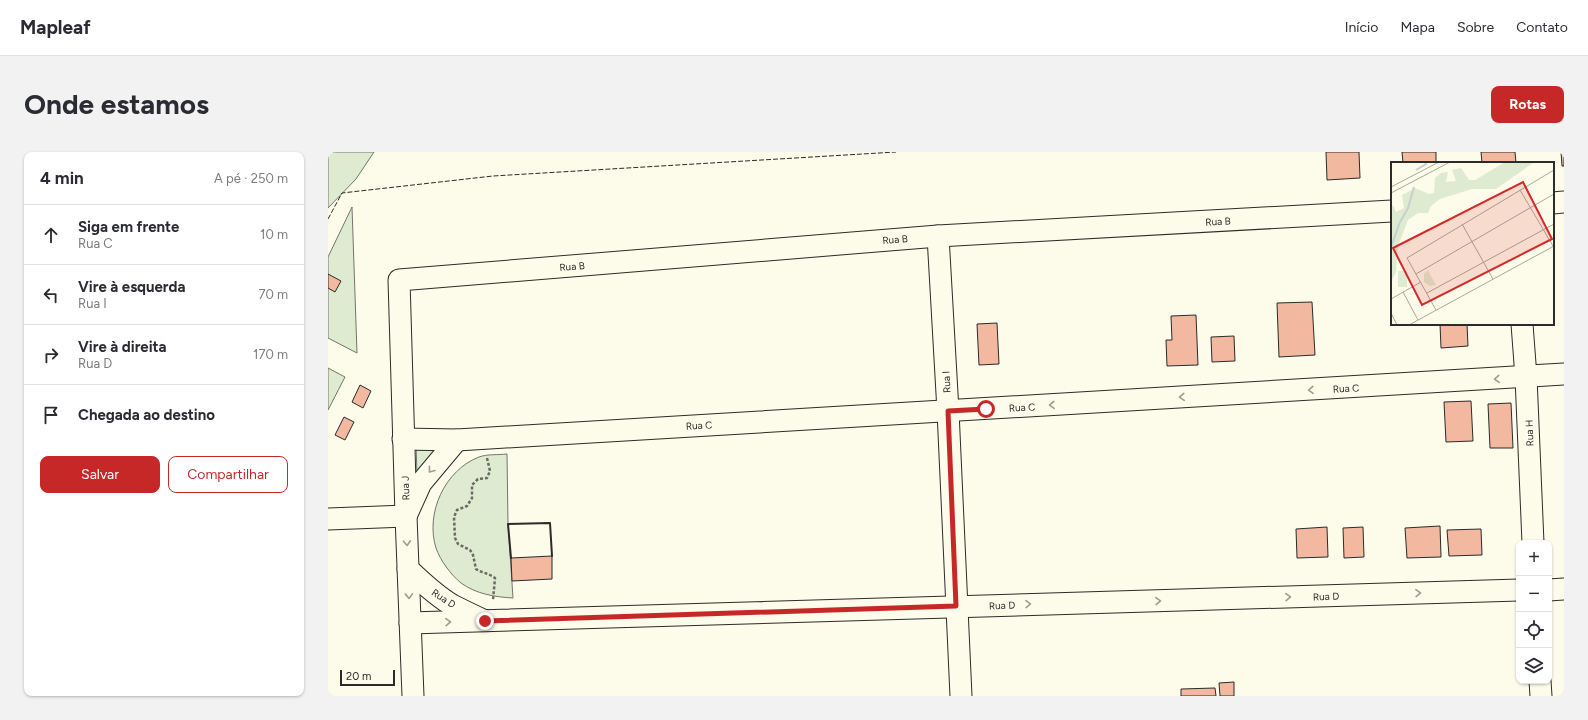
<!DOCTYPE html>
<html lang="pt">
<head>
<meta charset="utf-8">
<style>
  body { margin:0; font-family:Figtree,sans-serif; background:#f2f2f3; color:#2b2b33 }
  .controls { position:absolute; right:12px; bottom:12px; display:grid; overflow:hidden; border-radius:8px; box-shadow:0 1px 3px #0004 }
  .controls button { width:36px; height:36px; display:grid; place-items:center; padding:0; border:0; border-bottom:1px solid #e1e1e2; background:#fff; color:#2b2b33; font:20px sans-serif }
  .scale { position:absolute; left:12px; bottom:10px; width:55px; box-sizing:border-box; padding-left:4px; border:2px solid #2b2b2b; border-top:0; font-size:11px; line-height:14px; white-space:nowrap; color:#2b2b2b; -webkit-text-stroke:3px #fdfbea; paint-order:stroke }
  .stop { position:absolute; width:12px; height:12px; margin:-9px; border:3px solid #c62828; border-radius:50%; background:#fff }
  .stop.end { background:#c62828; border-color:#fff; box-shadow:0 1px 4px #0008 }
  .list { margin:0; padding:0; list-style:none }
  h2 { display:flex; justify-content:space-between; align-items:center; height:52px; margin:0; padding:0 16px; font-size:17px }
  h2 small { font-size:13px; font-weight:400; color:#7c7c81 }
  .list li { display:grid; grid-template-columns:26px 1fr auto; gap:12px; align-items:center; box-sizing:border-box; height:60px; padding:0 16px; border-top:1px solid #e1e1e2 }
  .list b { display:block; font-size:15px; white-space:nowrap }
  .list p { margin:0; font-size:13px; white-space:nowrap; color:#7c7c81 }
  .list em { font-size:13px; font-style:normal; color:#7c7c81 }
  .actions { display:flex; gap:8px; padding:12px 16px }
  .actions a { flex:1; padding:9px 0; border:1px solid #c62828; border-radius:8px; text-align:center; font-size:14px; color:#c62828 }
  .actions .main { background:#c62828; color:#fff }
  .icon { flex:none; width:22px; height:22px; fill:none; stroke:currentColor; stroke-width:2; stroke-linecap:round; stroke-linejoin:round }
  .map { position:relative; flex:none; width:1236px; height:544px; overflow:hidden; border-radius:8px }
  header { display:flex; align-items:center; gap:24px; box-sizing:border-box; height:56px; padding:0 20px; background:#fff; border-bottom:1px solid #e1e1e2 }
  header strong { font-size:19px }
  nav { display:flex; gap:22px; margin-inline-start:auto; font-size:14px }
  .intro { display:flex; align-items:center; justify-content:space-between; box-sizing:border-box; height:96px; padding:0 24px }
  h1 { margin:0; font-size:28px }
  .button { padding:10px 18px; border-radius:8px; background:#c62828; color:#fff; font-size:14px; font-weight:700 }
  main { display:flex; gap:24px; padding:0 24px }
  aside { flex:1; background:#fff; border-radius:8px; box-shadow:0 1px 3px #0004 }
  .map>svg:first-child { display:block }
  .green { fill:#deebd1; stroke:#74746e }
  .building { fill:#f2b8a0; stroke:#2b2b2b }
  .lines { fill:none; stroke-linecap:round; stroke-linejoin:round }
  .minor-casing { stroke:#2b2b2b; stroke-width:23 }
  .path { stroke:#6a6964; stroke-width:2.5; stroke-dasharray:3 2; stroke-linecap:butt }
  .minor { stroke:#fdfbea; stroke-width:21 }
  .fence { stroke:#2b2b2b; stroke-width:1; stroke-dasharray:5 2; stroke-linecap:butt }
  .wall { stroke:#2b2b2b; stroke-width:2 }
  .oneway { stroke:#9e9d94 }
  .route { stroke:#c62828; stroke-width:5 }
  .labels { text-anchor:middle; stroke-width:3; stroke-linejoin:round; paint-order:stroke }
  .street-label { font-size:10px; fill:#2b2b2b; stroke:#fdfbea }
  .inset-river { fill:none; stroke:#c7d0d0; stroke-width:2 }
  .inset-road { fill:none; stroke:#a9a89e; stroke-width:1 }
  .view { fill:#d62828; fill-opacity:0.15; stroke:#d62828; stroke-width:2 }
  .inset-edge { fill:none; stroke:#2b2b2b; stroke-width:2 }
</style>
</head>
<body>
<header>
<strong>Mapleaf</strong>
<nav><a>Início</a><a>Mapa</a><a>Sobre</a><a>Contato</a></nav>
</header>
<div class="intro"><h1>Onde estamos</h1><a class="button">Rotas</a></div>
<main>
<aside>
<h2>4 min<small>A pé · 250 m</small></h2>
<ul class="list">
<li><svg class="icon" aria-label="ahead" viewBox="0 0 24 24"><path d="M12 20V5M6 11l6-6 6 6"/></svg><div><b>Siga em frente</b><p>Rua C</p></div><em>10 m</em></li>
<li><svg class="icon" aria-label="left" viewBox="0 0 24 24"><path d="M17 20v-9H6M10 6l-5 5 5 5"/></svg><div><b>Vire à esquerda</b><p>Rua I</p></div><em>70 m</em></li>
<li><svg class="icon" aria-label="right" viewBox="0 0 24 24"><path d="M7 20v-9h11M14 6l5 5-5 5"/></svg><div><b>Vire à direita</b><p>Rua D</p></div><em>170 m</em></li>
<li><svg class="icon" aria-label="arrive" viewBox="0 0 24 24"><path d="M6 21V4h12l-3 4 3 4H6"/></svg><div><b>Chegada ao destino</b></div></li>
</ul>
<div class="actions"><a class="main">Salvar</a><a>Compartilhar</a></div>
</aside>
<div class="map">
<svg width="1236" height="544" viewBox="0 0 1236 544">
  <rect width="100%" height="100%" fill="#fdfbea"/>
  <g class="green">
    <path d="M0 0H46L28 27 0 56Z"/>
    <path d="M24 55 29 201 0 186V105Z"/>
    <path d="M0 216 17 225 0 258Z"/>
    <path d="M88 293 109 295 89 322Z"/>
    <path d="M179 302 180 372 185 446C167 445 148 442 133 431 123 423 112 408 108 396 97 361 117 318 151 305 159 302 170 303 179 302Z"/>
  </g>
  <g class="building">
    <path d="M998 0H1031L1032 26 999 28Z"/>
    <path d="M1074 0H1108V11H1075Z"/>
    <path d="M1153 0H1187L1188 11H1154Z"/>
    <path d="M1233 0H1236V14H1234Z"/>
    <path d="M0 122 13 129 7 140 0 136Z"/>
    <path d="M984 150 987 203 951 205 949 151Z"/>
    <path d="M868 163 870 213 839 214 838 188H844L843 164Z"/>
    <path d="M669 171 671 212 651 213 649 172Z"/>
    <path d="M1112 172H1139L1140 194 1113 196Z"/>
    <path d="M906 184 907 209 884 210 883 185Z"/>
    <path d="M32 233 43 239 35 256 24 250Z"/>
    <path d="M1143 249 1145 289 1118 290 1116 250Z"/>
    <path d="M1183 251 1185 296H1162L1160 252Z"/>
    <path d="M16 265 26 270 17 288 7 283Z"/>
    <path d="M1112 374 1113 405 1079 406 1077 376Z"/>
    <path d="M999 375 1000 405 969 406 968 377Z"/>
    <path d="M1035 375 1036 405 1016 406 1015 376Z"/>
    <path d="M1153 377 1154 403 1121 404 1119 378Z"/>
    <path d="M224 404V427L184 429 183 406Z"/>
    <path d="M906 530V544H892L891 531Z"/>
    <path d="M887 536 888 544H853V537Z"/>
  </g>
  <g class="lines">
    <g class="minor-casing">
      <g id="minor">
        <path d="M1225 51 1236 50"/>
        <path d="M610 84 620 259 633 544"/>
        <path d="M1194 172 1198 225 1205 391"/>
        <path d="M75 287 129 288 1236 222"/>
        <path d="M79 362 93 331 129 288"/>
        <path d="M0 367 78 364"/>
        <path d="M80 417C94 430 107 443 124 453 134 458 144 463 155 468"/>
        <path d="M1221 438 1236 437"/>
        <path d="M82 471 1191 438"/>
        <path d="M1212 529 1213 544"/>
        <path d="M85 544 78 364 71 128 610 84 1064 59"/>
      </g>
    </g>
    <path class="path" d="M159 306 162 319 159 326 150 327 144 333V346L139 354 129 358 126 365 127 386 130 392 142 398 145 403 148 417C154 421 160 421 167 426L165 448"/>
    <use href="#minor" class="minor"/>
    <path class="fence" d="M0 67 14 41 165 24 568 0"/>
    <path class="wall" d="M183 406 180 372 222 371 224 404"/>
  </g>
  <defs><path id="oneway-chevron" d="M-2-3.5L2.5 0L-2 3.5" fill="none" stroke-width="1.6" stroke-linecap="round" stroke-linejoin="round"/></defs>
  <g class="oneway">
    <use href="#oneway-chevron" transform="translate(1169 227) rotate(177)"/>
    <use href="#oneway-chevron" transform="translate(983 238) rotate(177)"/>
    <use href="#oneway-chevron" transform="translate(854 245) rotate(177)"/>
    <use href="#oneway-chevron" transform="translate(724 253) rotate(177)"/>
    <use href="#oneway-chevron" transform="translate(103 318) rotate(128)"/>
    <use href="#oneway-chevron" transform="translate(79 391) rotate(87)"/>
    <use href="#oneway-chevron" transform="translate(1090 441) rotate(-2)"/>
    <use href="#oneway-chevron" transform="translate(81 444) rotate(88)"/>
    <use href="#oneway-chevron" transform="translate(960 445) rotate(-2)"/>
    <use href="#oneway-chevron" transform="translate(830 449) rotate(-2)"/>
    <use href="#oneway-chevron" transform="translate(700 452) rotate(-2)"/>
    <use href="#oneway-chevron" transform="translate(120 470) rotate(-2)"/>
  </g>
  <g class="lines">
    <path class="route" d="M157 469 628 454 620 259 658 257"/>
  </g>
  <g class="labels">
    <g class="street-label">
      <text transform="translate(890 69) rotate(-3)" y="4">Rua B</text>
      <text transform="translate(567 87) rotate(-5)" y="4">Rua B</text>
      <text transform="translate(244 114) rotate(-5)" y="4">Rua B</text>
      <text transform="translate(618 230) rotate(-93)" y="4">Rua I</text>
      <text transform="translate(1018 236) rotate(-3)" y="4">Rua C</text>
      <text transform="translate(694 255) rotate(-3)" y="4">Rua C</text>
      <text transform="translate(371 273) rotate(-3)" y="4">Rua C</text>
      <text transform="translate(1201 281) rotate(-92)" y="4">Rua H</text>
      <text transform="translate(77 336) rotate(-92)" y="4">Rua J</text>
      <text transform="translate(998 444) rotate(-2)" y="4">Rua D</text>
      <text transform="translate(116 446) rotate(33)" y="4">Rua D</text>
      <text transform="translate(674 453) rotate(-2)" y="4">Rua D</text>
    </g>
  </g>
  <g transform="translate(1063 10)">
    <rect width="163" height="163" fill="#fdfbea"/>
    <path d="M114 0 142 1 105 27H81L49 37 40 44 37 51H27L17 58 7 84 5 110 0 120V46L2 43 5 50 13 46 11 33 24 26 38 32 43 31 44 16 50 11 57 10 55 20 65 19 61 8 70 6 78 18H84ZM37 108 41 116 45 123 39 124 33 120V112ZM7 109H16V125H7Z" fill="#deebd1"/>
    <path class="inset-river" d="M25 8 35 2 34 0M0 85 9 60 17 46 23 25"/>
    <path class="inset-road" d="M0 25 48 0M129 28 162 84M0 31 59 0M71 62 102 117M25 112 163 32M12 130 27 158M36 131 163 62M0 137 30 120M45 148 16 96 163 8M0 151 6 163M18 163 163 84"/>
    <path class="view" d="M132 20 161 77 31 143 2 86Z"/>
    <rect width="163" height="163" class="inset-edge"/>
  </g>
</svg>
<div class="controls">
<button>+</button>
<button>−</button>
<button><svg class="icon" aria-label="locate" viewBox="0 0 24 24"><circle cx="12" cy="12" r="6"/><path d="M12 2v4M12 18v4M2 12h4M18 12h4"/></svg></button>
<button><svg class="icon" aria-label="layers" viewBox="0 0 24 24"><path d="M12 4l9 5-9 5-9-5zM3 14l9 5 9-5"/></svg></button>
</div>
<div class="scale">20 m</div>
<div class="stop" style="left:658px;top:257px"></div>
<div class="stop end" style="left:157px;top:469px"></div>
</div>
</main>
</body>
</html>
